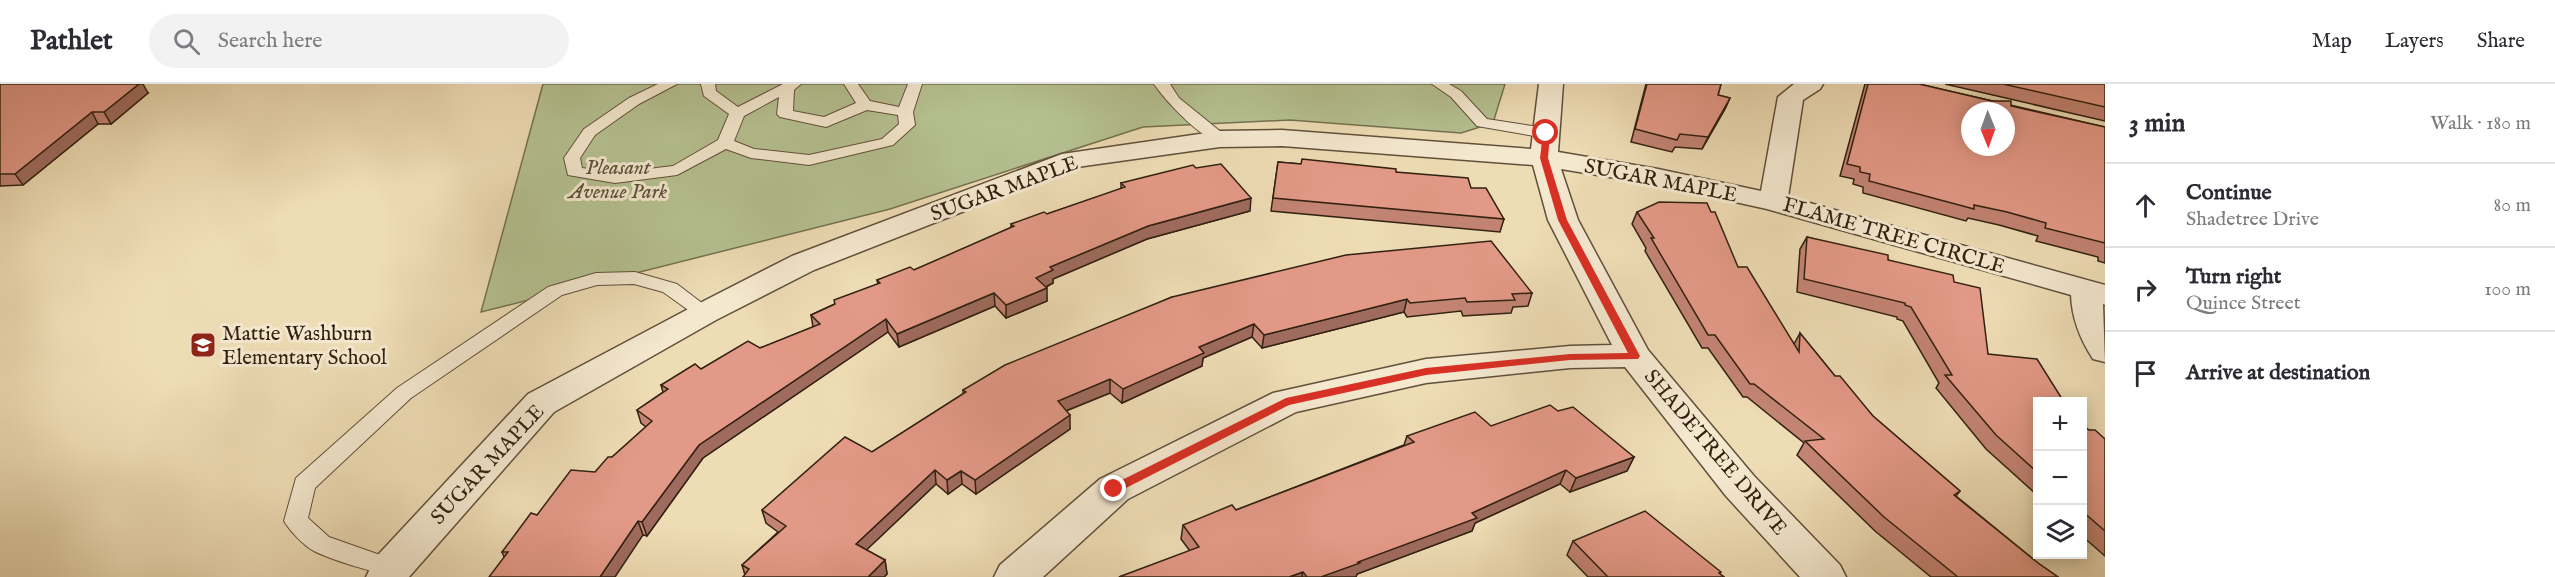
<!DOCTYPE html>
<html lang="en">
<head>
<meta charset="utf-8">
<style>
  body { margin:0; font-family:"IM FELL English",serif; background:#f2f2f3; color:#2b2b33 }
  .controls { position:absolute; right:18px; bottom:18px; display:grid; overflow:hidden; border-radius:0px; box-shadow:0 3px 15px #0003 }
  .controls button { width:54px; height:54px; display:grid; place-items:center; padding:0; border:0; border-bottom:2px solid #e1e1e2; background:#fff; color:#2b2b33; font:30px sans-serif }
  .compass { position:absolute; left:1961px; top:18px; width:54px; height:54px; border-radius:50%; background:#fff; box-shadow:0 3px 15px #0003; rotate:179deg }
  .stop { position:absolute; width:18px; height:18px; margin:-14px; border:4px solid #d93025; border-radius:50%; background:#fff }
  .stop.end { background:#d93025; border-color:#fff; box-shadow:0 2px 6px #0008 }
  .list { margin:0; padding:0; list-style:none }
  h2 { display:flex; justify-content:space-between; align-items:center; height:78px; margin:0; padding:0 24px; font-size:26px }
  h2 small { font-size:20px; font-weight:400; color:#7c7c81 }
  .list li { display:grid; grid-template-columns:39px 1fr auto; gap:18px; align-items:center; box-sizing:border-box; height:84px; padding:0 24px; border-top:2px solid #e1e1e2 }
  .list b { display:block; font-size:22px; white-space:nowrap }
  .list p { margin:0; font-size:20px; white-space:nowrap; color:#7c7c81 }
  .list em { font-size:20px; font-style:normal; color:#7c7c81 }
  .icon { flex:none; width:33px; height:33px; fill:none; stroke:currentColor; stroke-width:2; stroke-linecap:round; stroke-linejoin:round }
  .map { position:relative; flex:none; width:2105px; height:493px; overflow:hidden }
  header { display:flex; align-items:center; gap:36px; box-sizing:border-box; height:84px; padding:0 30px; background:#fff; border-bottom:2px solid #e1e1e2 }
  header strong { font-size:28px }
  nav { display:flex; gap:33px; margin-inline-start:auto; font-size:21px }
  .search { width:420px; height:54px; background:#f2f2f3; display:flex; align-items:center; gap:15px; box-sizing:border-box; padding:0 21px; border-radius:33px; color:#7c7c81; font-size:22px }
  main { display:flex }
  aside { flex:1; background:#fff }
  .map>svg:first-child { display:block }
  .green { fill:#b5c191; stroke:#747151; stroke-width:1.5 }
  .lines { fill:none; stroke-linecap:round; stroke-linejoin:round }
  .lane-casing { stroke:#61503a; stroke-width:2 }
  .street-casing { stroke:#61503a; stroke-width:3 }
  .lane { fill:#f4e8cf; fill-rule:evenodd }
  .street { fill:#f4e8cf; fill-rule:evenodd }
  .wall { fill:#c38474; stroke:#322111; stroke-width:1.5 }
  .shaded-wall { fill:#9f6b5e; stroke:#322111; stroke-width:1.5 }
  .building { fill:#e39987; stroke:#322111; stroke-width:1.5; fill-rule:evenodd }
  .route { fill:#d93025 }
  .labels { text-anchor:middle; stroke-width:6; stroke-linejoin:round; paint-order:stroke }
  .park-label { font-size:21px; font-style:italic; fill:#595137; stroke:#f4e8cf }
  .street-label { font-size:21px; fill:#322111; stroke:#f4e8cf }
  .poi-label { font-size:21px; fill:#322111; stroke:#f4e8cf; text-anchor:start }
</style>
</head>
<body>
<header>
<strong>Pathlet</strong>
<div class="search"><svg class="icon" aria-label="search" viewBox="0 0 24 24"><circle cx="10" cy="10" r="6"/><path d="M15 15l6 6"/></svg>Search here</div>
<nav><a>Map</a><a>Layers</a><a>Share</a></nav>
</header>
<main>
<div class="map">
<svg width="2105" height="493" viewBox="0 0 2105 493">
  <rect width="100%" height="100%" fill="#eedcb5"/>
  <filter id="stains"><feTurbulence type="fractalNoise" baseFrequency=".00333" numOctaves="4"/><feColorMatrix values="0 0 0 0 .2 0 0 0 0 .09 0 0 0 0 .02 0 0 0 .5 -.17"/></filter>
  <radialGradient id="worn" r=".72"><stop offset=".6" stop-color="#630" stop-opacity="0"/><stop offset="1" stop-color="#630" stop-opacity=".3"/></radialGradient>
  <path class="green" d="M543 0H1505L1493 39 1461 49 1290 36 1143 43 890 125 481 228Z"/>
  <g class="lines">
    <g class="lane-casing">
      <g id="lane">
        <path d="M658 0H677L639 20 595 51 580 74 582 84 615 89 673 82 718 56 729 30 704 12 701 0H715L716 7 738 23 783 0H801L794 6 793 27 824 33 856 19 844 0H858L870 17 899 23 908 0H922L913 28 915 41 893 61 809 81 751 74 726 65 677 91 615 99 568 91 564 74 584 45 629 14ZM779 13 777 30 780 33 826 43 867 26 898 31 899 40 882 55 809 71 754 65 734 57 744 32Z"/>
        <path d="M1154 0H1170L1179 14 1226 52 1228 55 1226 58C1207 63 1164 15 1154 0Z"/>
        <path d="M1432 0H1449L1461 7 1487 35 1546 44 1554 49 1546 54 1477 42 1451 13Z"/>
        <path d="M635 188 677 200 715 229 712 233H698L663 208 634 200 597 201 562 211 411 314 315 404 308 434 329 453 400 478 403 485 400 492C385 493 329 475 314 467 304 462 290 447 284 437L296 394 397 304 548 203 596 189Z"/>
      </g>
    </g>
    <g class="street-casing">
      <path id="street" d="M1539 0H1563L1558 68 1658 85 1761 107 1778 13 1794 0H1823L1820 5 1803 16 1788 113 2105 201V221L2103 220 2105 278 2093 275C2080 255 2072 235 2071 211L1767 125 1658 101 1561 85 1578 136 1648 266 1754 392 1840 481 1846 493H1800L1726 412 1625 283 1570 284 1426 299 1296 328 1128 415 1043 493H994L1000 481 1100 395 1273 309 1426 275 1570 262 1612 261 1548 136 1533 81 1282 62 1220 63 1077 83 814 186 716 236 554 328 409 493H366L376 473 528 310 694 222 792 172 1062 70 1220 47 1282 46 1531 65Z"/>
    </g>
    <use href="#lane" class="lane"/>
    <use href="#street" class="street"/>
  </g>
  <g class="wall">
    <path d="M0 0 148 9 111 40H98L23 101 0 102Z"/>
    <path d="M1646 0H1721L1718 11 1730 14 1725 25 1702 65 1675 63 1672 68 1631 58Z"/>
    <path d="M1865 0H1919L2105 43V179L2098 177V173L2036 157 2038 152 1999 141 1968 134 1966 137 1863 109V103L1853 100 1854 95 1840 92Z"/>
    <path d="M1945 0H2105V37Z"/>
    <path d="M1278 78 1396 88 1504 135 1500 148 1271 127Z"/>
    <path d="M1121 99 1250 127 1147 155 1053 195V199L1046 203 1047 217 1006 234 995 222 899 263 888 248 703 374 647 452 643 451 504 473 502 468 537 431 595 388 646 343 641 339 637 326 663 308 661 301 701 285 760 264 813 243 811 231 878 200 877 196 914 186 1011 144V140L1047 130 1121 105Z"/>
    <path d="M1637 128 1738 183 1794 260 1800 249 1835 292 1873 332 1960 407 1956 412 2038 479 2058 493H1931L1875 447 1797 371 1804 359 1747 313H1743L1708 264H1702L1645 167 1646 164 1632 140Z"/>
    <path d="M1807 153 1888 176 1954 198 1988 270 2037 318V411L1986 365 1936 304 1939 299 1903 237 1897 235V233L1797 208 1800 165Z"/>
    <path d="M1532 209 1528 222 1513 223 1511 229 1463 232 1461 227 1407 233 1404 228 1262 264 1252 253 1203 274 1202 282 1122 319 1110 309 1066 327 1070 345 976 410 962 400 948 410 936 400 866 466 885 476 887 490 884 493H743L745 491 742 481 778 448 766 439 762 426 872 368 963 310V306L1172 213Z"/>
    <path d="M1558 327 1634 373 1627 387 1570 408 1560 400 1475 439 1472 447 1357 490 1356 493H1119L1190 467 1181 455 1183 441 1236 426 1404 361 1407 352 1491 342Z"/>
    <path d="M2082 341 2089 346 2105 355V472L2082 452Z"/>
    <path d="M1573 457 1720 490 1724 493H1588L1567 471Z"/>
  </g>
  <g class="shaded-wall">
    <path d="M139 0H143L148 9 111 40 104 28Z"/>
    <path d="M1730 14 1725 25 1702 65 1708 53Z"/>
    <path d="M92 28 98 40 23 101 15 90Z"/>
    <path d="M1251 114 1250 127 1147 155 1053 195V199L1036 208V194L1050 183 1148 142Z"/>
    <path d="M1047 204V217L1006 234V221Z"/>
    <path d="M994 209 995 222 899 263 897 250Z"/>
    <path d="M1407 215 1404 228 1262 264 1264 251Z"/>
    <path d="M886 235 888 248 703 374 647 452 642 438 699 361Z"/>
    <path d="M1254 240 1252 253 1203 274 1202 282 1122 319 1123 305 1199 263Z"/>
    <path d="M1110 295V309L1058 330V317Z"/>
    <path d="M1070 331V345L976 410 975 396Z"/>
    <path d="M1634 373 1627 387 1570 408 1576 394Z"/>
    <path d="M935 386 936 400 858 474 856 460Z"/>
    <path d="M1566 386 1560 400 1475 439 1472 447 1357 490 1356 493H1321L1472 429Z"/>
    <path d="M961 387 962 400 948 410 947 396Z"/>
    <path d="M638 437 643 451 615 493H600Z"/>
    <path d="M885 476 887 490 884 493H868Z"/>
    <path d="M1303 488 1302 493H1289Z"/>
  </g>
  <g class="building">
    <path d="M0 0H139L104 28H92L15 90H0Z"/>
    <path d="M1647 0H1721L1718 11 1730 14 1708 53 1680 50 1677 56 1635 45Z"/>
    <path d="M1868 0H1919L1992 17H2011V22L2105 43V159L2045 144 2046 139 2007 128 1974 121V125L1869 97 1870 90 1860 88V83L1847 80ZM1970 27H2006V63H1970Z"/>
    <path d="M2003 0H2105V23Z"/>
    <path d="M1302 75 1396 85V88L1468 94 1471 104H1486L1504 135 1273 114 1278 78 1301 80Z"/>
    <path d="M1221 80 1251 114 1148 142 1050 183 1053 186 1036 194 1047 204 1006 221 994 209 897 250 886 235 699 361 642 438 638 437 600 493H489L508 468H502L531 429 537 431 571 386 595 388 608 373H612L652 337 637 326 668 305 661 301 695 280 701 285 748 257 760 264 820 240 811 231 835 220 834 216 880 199 877 196 910 183 914 186 1014 142 1011 140 1044 128 1047 130 1125 103 1121 99 1193 81 1196 84Z"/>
    <path d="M1659 118 1707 119 1711 128H1715L1738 183H1747L1799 268 1800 249 1835 292H1840L1873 332 1960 407 1954 411 2038 479 2058 493H1958L1884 433 1805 357 1824 355 1754 300H1750L1715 251H1708L1651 154H1654L1637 128Z"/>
    <path d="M1807 153 1888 171V176L1953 191 1954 198 1980 204 1988 270 2037 275 2064 318H2037V388L1996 351 1945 291H1952L1911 223 1905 221V219L1804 195Z"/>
    <path d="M1491 157 1532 209 1512 210 1515 216 1467 218 1465 214 1410 219 1407 215 1264 251 1254 240 1199 263 1204 269 1123 305 1110 295 1058 317 1070 331 975 396 961 387 947 396 935 386 856 460 885 476 868 493H743L749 485 742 481 786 442 762 426 845 353 872 368 966 308 963 306 1005 281 1172 213 1346 171Z"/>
    <path d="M1550 321 1558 327 1573 323 1634 373 1576 394 1566 386 1472 429 1477 434 1358 478 1360 479 1321 493H1307L1303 488 1289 493H1119L1199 463 1183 441 1232 421 1236 426 1414 358 1407 352 1475 328 1491 342Z"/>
    <path d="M2082 341 2089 346H2095L2105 355V447L2082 427Z"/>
    <path d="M1645 427 1721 488 1719 489 1724 493H1608L1573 457Z"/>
  </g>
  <path class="route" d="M1546 46 1550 49 1548 74 1567 136 1640 272 1638 275 1570 276 1426 291 1289 321 1118 408H1110V402L1286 314 1426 284 1570 270 1628 269 1558 136 1540 74 1543 49Z"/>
  <defs>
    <g id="school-square" transform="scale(1.35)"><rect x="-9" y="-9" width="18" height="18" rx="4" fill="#8f2418" stroke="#f4e8cf"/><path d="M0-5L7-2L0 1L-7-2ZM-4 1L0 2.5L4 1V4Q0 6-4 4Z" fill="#fff"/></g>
  </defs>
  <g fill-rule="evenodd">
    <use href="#school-square" x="203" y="261"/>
  </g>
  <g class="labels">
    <g class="park-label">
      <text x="618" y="90">Pleasant<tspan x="618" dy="24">Avenue Park</tspan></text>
    </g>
    <g class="street-label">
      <text transform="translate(1661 96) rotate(11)" y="7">SUGAR MAPLE</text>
      <text transform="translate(1004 104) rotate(-20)" y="7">SUGAR MAPLE</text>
      <text transform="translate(1894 151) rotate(16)" y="7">FLAME TREE CIRCLE</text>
      <text transform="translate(1716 368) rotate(50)" y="7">SHADETREE DRIVE</text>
      <text transform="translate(487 380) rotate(-47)" y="7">SUGAR MAPLE</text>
    </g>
    <g class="poi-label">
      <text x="222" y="256">Mattie Washburn<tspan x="222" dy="24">Elementary School</tspan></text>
    </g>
  </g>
  <rect width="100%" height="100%" filter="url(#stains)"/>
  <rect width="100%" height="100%" fill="url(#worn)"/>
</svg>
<div class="controls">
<button>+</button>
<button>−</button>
<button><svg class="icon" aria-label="layers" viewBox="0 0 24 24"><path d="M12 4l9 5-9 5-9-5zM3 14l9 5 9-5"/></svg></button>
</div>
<svg class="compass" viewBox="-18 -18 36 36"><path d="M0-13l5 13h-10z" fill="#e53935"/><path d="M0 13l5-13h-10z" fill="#7c7c81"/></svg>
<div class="stop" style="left:1546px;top:49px"></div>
<div class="stop end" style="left:1114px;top:405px"></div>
</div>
<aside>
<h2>3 min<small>Walk · 180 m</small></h2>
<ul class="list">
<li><svg class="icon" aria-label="ahead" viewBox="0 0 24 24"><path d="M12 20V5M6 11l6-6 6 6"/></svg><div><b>Continue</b><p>Shadetree Drive</p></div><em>80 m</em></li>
<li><svg class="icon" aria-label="right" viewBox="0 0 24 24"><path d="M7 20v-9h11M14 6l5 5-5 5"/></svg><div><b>Turn right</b><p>Quince Street</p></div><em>100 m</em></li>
<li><svg class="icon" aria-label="arrive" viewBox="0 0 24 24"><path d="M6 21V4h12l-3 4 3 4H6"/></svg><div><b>Arrive at destination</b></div></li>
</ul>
</aside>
</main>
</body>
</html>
